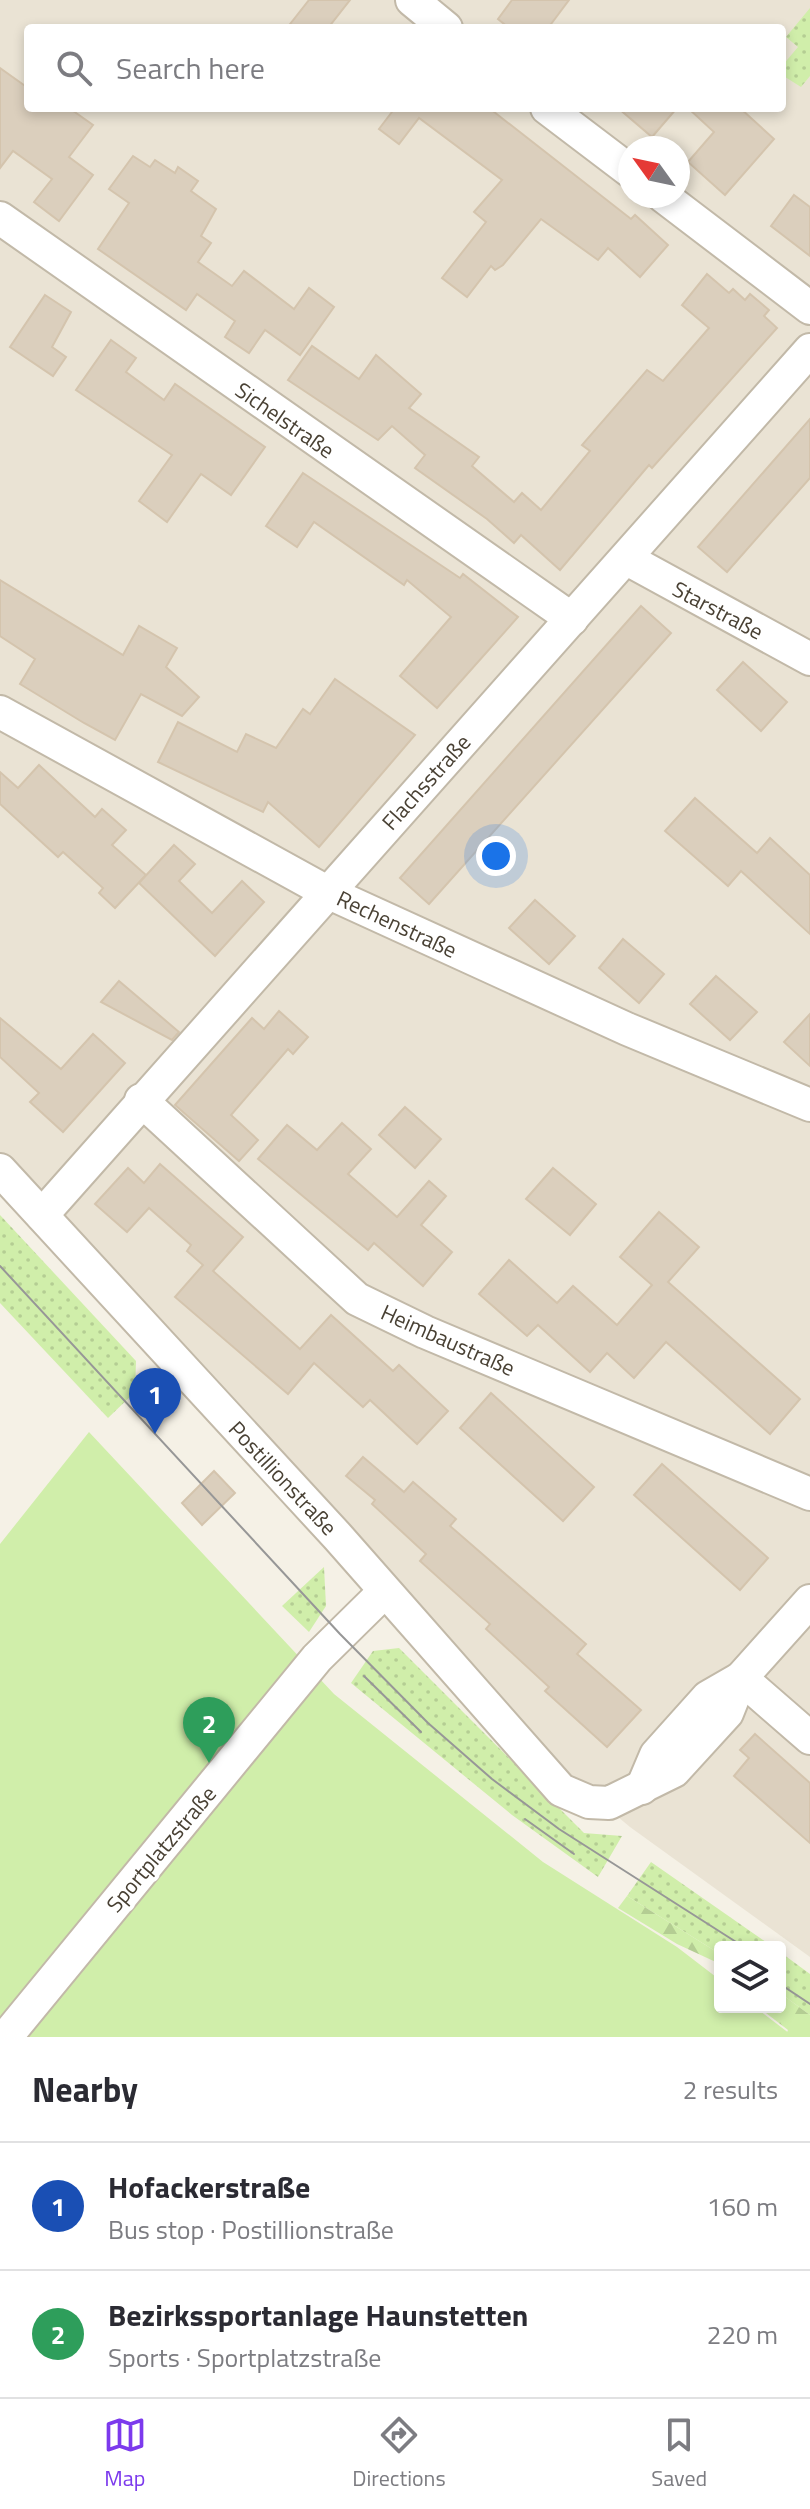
<!DOCTYPE html>
<html lang="en">
<head>
<meta charset="utf-8">
<style>
  body { margin:0; font-family:"Titillium Web",sans-serif; background:#f7f7f7; color:#2b2b33 }
  .controls { position:absolute; right:24px; bottom:24px; display:grid; overflow:hidden; border-radius:8px; box-shadow:0 4px 12px #0003 }
  .controls button { width:72px; height:72px; display:grid; place-items:center; padding:0; border:0; border-bottom:2px solid #e1e1e2; background:#fff; color:#2b2b33; font:40px sans-serif }
  .compass { position:absolute; left:618px; top:136px; width:72px; height:72px; border-radius:50%; background:#fff; box-shadow:0 4px 12px #0003; rotate:303deg }
  .you { position:absolute; left:496px; top:856px; width:28px; height:28px; margin:-20px; border:6px solid #fff; border-radius:50%; background:#1a73e8; box-shadow:0 0 0 12px #1a73e833 }
  .badge { display:grid; place-items:center; width:52px; height:52px; border-radius:50%; background:#7c3aed; color:#fff; font-size:26px; font-weight:700 }
  .pin { position:absolute; translate:-50% -66px; filter:drop-shadow(0 2px 4px #0008) }
  .pin::after { content:''; position:absolute; top:42px; width:28px; height:24px; background:inherit; clip-path:polygon(0 0,100% 0,50% 100%) }
  .list { margin:0; padding:0; list-style:none }
  h2 { display:flex; justify-content:space-between; align-items:center; height:104px; margin:0; padding:0 32px; font-size:34px }
  h2 small { font-size:26px; font-weight:400; color:#7c7c81 }
  .list li { display:grid; grid-template-columns:52px 1fr auto; gap:24px; align-items:center; box-sizing:border-box; height:128px; padding:0 32px; border-top:2px solid #e1e1e2 }
  .list b { display:block; font-size:30px; white-space:nowrap }
  .list p { margin:0; font-size:26px; white-space:nowrap; color:#7c7c81 }
  .list em { font-size:26px; font-style:normal; color:#7c7c81 }
  .icon { flex:none; width:44px; height:44px; fill:none; stroke:currentColor; stroke-width:2; stroke-linecap:round; stroke-linejoin:round }
  .map { position:relative; flex:none; width:810px; height:2037px; overflow:hidden }
  .search { position:absolute; background:#fff; box-shadow:0 4px 12px #0003; left:24px; right:24px; top:24px; height:88px; display:flex; align-items:center; gap:20px; box-sizing:border-box; padding:0 28px; border-radius:8px; color:#7c7c81; font-size:30px }
  .sheet { height:360px; background:#fff }
  nav { display:flex; justify-content:space-around; align-items:center; box-sizing:border-box; height:112px; border-top:2px solid #e1e1e2; background:#fff; font-size:22px; color:#7c7c81 }
  nav a { display:grid; justify-items:center; gap:4px }
  nav .on { color:#7c3aed }
  .map>svg:first-child { display:block }
  .residential { fill:#eae3d4; fill-rule:evenodd }
  .grass { fill:url(#grass-dots) }
  .forest { fill:url(#forest-firs) }
  .garden { fill:#d0eeaa }
  .building { fill:#dbcfbd; stroke:#d4c4ad; stroke-width:2 }
  .lines { fill:none; stroke-linecap:round; stroke-linejoin:round }
  .minor-casing { stroke:#c2b9a8; stroke-width:36 }
  .minor { stroke:#fff; stroke-width:32 }
  .tram { stroke:#979797; stroke-width:2 }
  .labels { text-anchor:middle; stroke-width:8; stroke-linejoin:round; paint-order:stroke }
  .street-label { font-size:22px; fill:#494134; stroke:#fff }
</style>
</head>
<body>
<div class="map">
<svg width="810" height="2037" viewBox="0 0 810 2037">
  <defs>
    <pattern id="grass-dots" width="8" height="8" patternUnits="userSpaceOnUse" patternTransform="scale(2)"><rect width="8" height="8" fill="#d0eeaa"/><path d="M2 2h.1M6 6h.1" fill="none" stroke="#b4cd93" stroke-width="1.8" stroke-linecap="round"/></pattern>
    <pattern id="forest-firs" width="22" height="20" patternUnits="userSpaceOnUse" patternTransform="scale(2)"><rect width="22" height="20" fill="#d0eeaa"/><path d="M5 1l3.5 6h-7zM16 11l3.5 6h-7z" fill="#b4cd93"/></pattern>
  </defs>
  <rect width="100%" height="100%" fill="#f5f1e6"/>
  <path class="residential" d="M0 0H810V1957L630 1827 563 1771 0 1158ZM28 28H782V108H28ZM630 148H678V196H630Z"/>
  <g class="grass">
    <path d="M810 8V76L801 87 782 75V66L798 47 786 37Z"/>
    <path d="M0 1215 136 1361 135 1392 108 1418 0 1303Z"/>
    <path d="M324 1567 326 1606 309 1632 282 1606Z"/>
    <path d="M399 1648 584 1833 622 1836 598 1877 512 1815 351 1683 373 1651Z"/>
    <path d="M651 1862 773 1947H720V1954L627 1896Z"/>
    <path d="M780 1952 810 1974V2015L780 1993Z"/>
  </g>
  <g class="forest">
    <path d="M627 1896 720 1954V1964L677 1944 618 1908Z"/>
    <path d="M780 1993 810 2015V2037H785L788 2030 758 2007H780Z"/>
  </g>
  <path class="garden" d="M89 1432 334 1694 543 1862 677 1947 720 1980V2007H755L794 2037H0V1544Z"/>
  <g class="building">
    <path d="M309 0H350L328 28H287Z"/>
    <path d="M512 0H569L548 28H509L498 19Z"/>
    <path d="M0 68 28 88V108H69L93 125 69 157 93 175 59 221 34 202 52 179 13 151 0 168Z"/>
    <path d="M395 108H489L631 219 635 215 668 245 640 277 608 248 598 260 541 219 503 265 495 270 491 266 467 297 442 278 486 222 474 212 502 180 419 118 399 144 379 129Z"/>
    <path d="M618 108H677L652 137Z"/>
    <path d="M688 108H740L774 139 725 195 688 162 714 132Z"/>
    <path d="M133 156 150 167 155 160 175 173 178 167 198 181 191 191 216 209 201 236 211 243 198 262 232 286 244 271 294 309 309 288 334 307 300 355 265 330 249 353 225 337 235 321 197 294 186 310 98 249 129 203 109 189Z"/>
    <path d="M794 195 810 207V256L771 226Z"/>
    <path d="M707 274 729 293 733 289 745 300 750 294 769 310 764 316 777 328 652 468 649 465 560 570 521 535 514 543 487 519 415 468 425 455 392 426 378 440 288 380 312 346 359 379 376 355 421 394 409 408 479 457 472 466 514 502 522 493 541 510 590 451 582 445 647 370 663 381 709 328 682 305Z"/>
    <path d="M45 295 71 312 52 347 66 357 53 376 10 347Z"/>
    <path d="M111 340 136 358 126 372 164 400 175 384 265 447 231 495 201 474 167 522 139 501 172 455 76 390Z"/>
    <path d="M810 419V478L727 572 698 547Z"/>
    <path d="M303 473 460 578 463 574 518 617 437 708 400 676 451 617 407 580 404 585 314 522 297 547 266 526Z"/>
    <path d="M0 580 123 655 139 626 177 648 166 667 199 697 182 716 141 694 115 740 84 723 20 684 35 659 0 636Z"/>
    <path d="M641 606 671 633 429 904 400 878Z"/>
    <path d="M743 662 787 702 761 731 717 690Z"/>
    <path d="M335 679 415 735 319 847 268 802 263 812 158 762 178 722 237 752 246 734 276 748 303 709 310 714Z"/>
    <path d="M39 765 95 817 102 809 126 830 112 845 146 875 115 908 99 893 103 888 63 852 58 857 0 804V772L18 788Z"/>
    <path d="M695 798 757 853 770 838 810 875V934L741 871 728 886 665 831Z"/>
    <path d="M174 845 195 864 179 881 212 913 242 881 264 902 215 956 139 883Z"/>
    <path d="M535 900 575 936 549 964 509 928Z"/>
    <path d="M623 939 664 974 639 1003 599 968Z"/>
    <path d="M716 976 757 1012 730 1040 690 1004Z"/>
    <path d="M119 981 179 1032 172 1040 101 1002Z"/>
    <path d="M279 1011 308 1037 293 1054 288 1049 231 1115 258 1140 239 1161 175 1105 252 1018 264 1029Z"/>
    <path d="M810 1014V1066L784 1042Z"/>
    <path d="M0 1018 61 1069 93 1034 125 1063 63 1132 30 1102 39 1093 0 1057Z"/>
    <path d="M405 1107 441 1139 415 1168 379 1135Z"/>
    <path d="M342 1123 371 1149 348 1174 397 1217 429 1181 446 1196 421 1225 452 1252 423 1286 374 1243 368 1250 258 1159 287 1125 317 1150Z"/>
    <path d="M160 1164 243 1237 213 1271 300 1349 331 1315 393 1371 399 1365 448 1411 417 1444 370 1400 363 1407 314 1363 288 1394 175 1297 203 1265 187 1251 191 1245 149 1208 127 1232 95 1204 128 1168 144 1183Z"/>
    <path d="M553 1168 596 1204 570 1235 526 1199Z"/>
    <path d="M659 1212 699 1247 668 1282 800 1399 770 1434 666 1342 634 1378 607 1353 590 1372 538 1325 527 1336 479 1294 509 1260 557 1303 573 1286 617 1325 652 1285 620 1257Z"/>
    <path d="M491 1393 594 1487 563 1521 460 1428Z"/>
    <path d="M363 1457 404 1492 413 1482 456 1519 450 1526 586 1644 577 1654 641 1710 607 1747 545 1691 549 1687 486 1629 490 1624 420 1561 426 1554 372 1504 375 1500 346 1476Z"/>
    <path d="M662 1464 768 1558 740 1590 634 1495Z"/>
    <path d="M214 1471 235 1493 202 1525 182 1503Z"/>
    <path d="M755 1734 810 1783V1843L734 1776 749 1758 740 1750Z"/>
  </g>
  <g class="lines">
    <g class="minor-casing">
      <g id="minor">
        <path d="M412 0 446 28"/>
        <path d="M547 108 630 171"/>
        <path d="M663 196 810 308"/>
        <path d="M0 218 572 619"/>
        <path d="M627 559 810 659"/>
        <path d="M0 712 327 892 627 1029 810 1105"/>
        <path d="M141 1100 357 1299 425 1332 810 1494"/>
        <path d="M0 1170 338 1537 561 1790 589 1802 609 1803 674 1771 727 1713 741 1678"/>
        <path d="M42 1215 810 350"/>
        <path d="M741 1678 810 1738"/>
        <path d="M642 1788 656 1755 708 1697 741 1678 810 1601"/>
        <path d="M6 2037 317 1658 384 1592"/>
      </g>
    </g>
    <use href="#minor" class="minor"/>
    <g class="tram">
      <path d="M0 1266 340 1634 428 1723 492 1779 559 1829 744 1947"/>
      <path d="M364 1676 421 1732"/>
      <path d="M525 1819 574 1854"/>
      <path d="M780 1984 810 2004"/>
    </g>
  </g>
  <g class="labels">
    <g class="street-label">
      <text transform="translate(285 420) rotate(35)" y="8">Sichelstraße</text>
      <text transform="translate(718 610) rotate(28)" y="8">Starstraße</text>
      <text transform="translate(426 782) rotate(-48)" y="8">Flachsstraße</text>
      <text transform="translate(397 924) rotate(25)" y="8">Rechenstraße</text>
      <text transform="translate(448 1340) rotate(24)" y="8">Heimbaustraße</text>
      <text transform="translate(283 1478) rotate(47)" y="8">Postillionstraße</text>
      <text transform="translate(161 1849) rotate(-50)" y="8">Sportplatzstraße</text>
    </g>
  </g>
</svg>
<div class="controls">
<button><svg class="icon" aria-label="layers" viewBox="0 0 24 24"><path d="M12 4l9 5-9 5-9-5zM3 14l9 5 9-5"/></svg></button>
</div>
<svg class="compass" viewBox="-18 -18 36 36"><path d="M0-13l5 13h-10z" fill="#e53935"/><path d="M0 13l5-13h-10z" fill="#7c7c81"/></svg>
<div class="you"></div>
<div class="pin badge" style="left:155px;top:1434px;background:#1a4fb4">1</div>
<div class="pin badge" style="left:209px;top:1763px;background:#2e9e5b">2</div>
<div class="search"><svg class="icon" aria-label="search" viewBox="0 0 24 24"><circle cx="10" cy="10" r="6"/><path d="M15 15l6 6"/></svg>Search here</div>
</div>
<section class="sheet">
<h2>Nearby<small>2 results</small></h2>
<ul class="list">
<li><span class="badge" style="background:#1a4fb4">1</span><div><b>Hofackerstraße</b><p>Bus stop · Postillionstraße</p></div><em>160 m</em></li>
<li><span class="badge" style="background:#2e9e5b">2</span><div><b>Bezirkssportanlage Haunstetten</b><p>Sports · Sportplatzstraße</p></div><em>220 m</em></li>
</ul>
</section>
<nav>
<a class="on"><svg class="icon" aria-label="map" viewBox="0 0 24 24"><path d="M3 6l6-2 6 2 6-2v14l-6 2-6-2-6 2zM9 4v14M15 6v14"/></svg>Map</a>
<a><svg class="icon" aria-label="directions" viewBox="0 0 24 24"><path d="M12 3l9 9-9 9-9-9zM9 14v-3h6M13 9l2 2-2 2"/></svg>Directions</a>
<a><svg class="icon" aria-label="saved" viewBox="0 0 24 24"><path d="M7 4h10v16l-5-4-5 4z"/></svg>Saved</a>
</nav>
</body>
</html>
